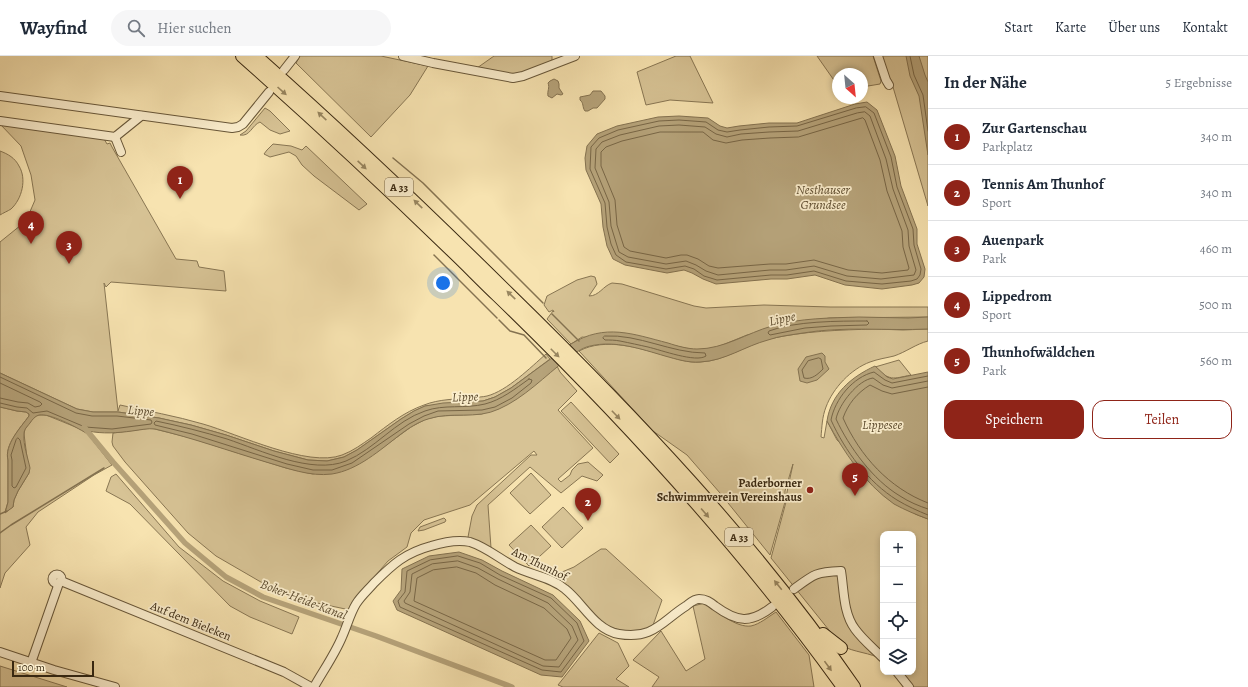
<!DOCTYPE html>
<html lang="de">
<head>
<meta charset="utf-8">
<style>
  body { margin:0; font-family:Alegreya,serif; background:#f6f6f7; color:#1f2937 }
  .controls { position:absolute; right:12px; bottom:12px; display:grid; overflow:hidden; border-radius:8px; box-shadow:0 2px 6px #0003 }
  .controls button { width:36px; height:36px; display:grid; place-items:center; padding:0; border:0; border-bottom:1px solid #e0e1e3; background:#fff; color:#1f2937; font:20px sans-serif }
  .compass { position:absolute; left:832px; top:12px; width:36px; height:36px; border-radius:50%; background:#fff; box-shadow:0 2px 6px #0003; rotate:153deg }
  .scale { position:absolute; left:12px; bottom:10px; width:82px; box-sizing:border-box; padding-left:4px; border:2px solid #392811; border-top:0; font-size:11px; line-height:14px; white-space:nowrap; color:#392811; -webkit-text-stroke:3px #faedcc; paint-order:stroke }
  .you { position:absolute; left:443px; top:227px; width:14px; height:14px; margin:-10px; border:3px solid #fff; border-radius:50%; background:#1a73e8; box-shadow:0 0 0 6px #1a73e833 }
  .badge { display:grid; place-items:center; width:26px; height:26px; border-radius:50%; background:#8f2418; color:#fff; font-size:13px; font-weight:700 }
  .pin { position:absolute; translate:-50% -33px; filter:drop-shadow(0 1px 2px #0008) }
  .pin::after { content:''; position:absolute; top:21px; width:14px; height:12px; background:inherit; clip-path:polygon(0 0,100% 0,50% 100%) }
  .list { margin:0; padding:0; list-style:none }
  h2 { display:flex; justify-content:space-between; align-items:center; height:52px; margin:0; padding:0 16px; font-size:17px }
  h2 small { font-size:13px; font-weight:400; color:#747a83 }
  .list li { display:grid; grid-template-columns:26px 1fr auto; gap:12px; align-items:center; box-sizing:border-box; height:56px; padding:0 16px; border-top:1px solid #e0e1e3 }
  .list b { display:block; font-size:15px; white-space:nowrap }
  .list p { margin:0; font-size:13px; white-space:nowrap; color:#747a83 }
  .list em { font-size:13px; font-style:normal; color:#747a83 }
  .actions { display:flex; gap:8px; padding:12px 16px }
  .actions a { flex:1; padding:9px 0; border:1px solid #8f2418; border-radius:12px; text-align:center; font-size:14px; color:#8f2418 }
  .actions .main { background:#8f2418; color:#fff }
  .icon { flex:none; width:22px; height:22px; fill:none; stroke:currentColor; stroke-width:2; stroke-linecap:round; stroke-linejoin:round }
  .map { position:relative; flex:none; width:928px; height:631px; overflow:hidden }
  header { display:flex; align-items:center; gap:24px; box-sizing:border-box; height:56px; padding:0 20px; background:#fff; border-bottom:1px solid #e0e1e3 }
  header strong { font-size:19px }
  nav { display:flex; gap:22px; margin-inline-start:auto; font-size:14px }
  .search { width:280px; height:36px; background:#f6f6f7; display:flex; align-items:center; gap:10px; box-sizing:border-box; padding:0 14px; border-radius:22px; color:#747a83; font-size:15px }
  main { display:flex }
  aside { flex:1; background:#fff }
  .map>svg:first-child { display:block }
  .green { fill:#d7c395; stroke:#887653 }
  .water { fill:#b6a37a; stroke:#847250 }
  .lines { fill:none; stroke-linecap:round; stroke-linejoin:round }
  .shore { stroke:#786646; stroke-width:1 }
  .stream { stroke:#847250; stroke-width:1.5 }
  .canal { stroke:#b6a37a; stroke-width:5.5 }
  .minor-casing { stroke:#685739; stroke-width:10 }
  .highway-casing { stroke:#392811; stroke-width:14 }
  .minor { stroke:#faedcc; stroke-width:8 }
  .highway { stroke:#f7e3b0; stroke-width:12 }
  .oneway { fill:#988660 }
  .poi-dot { fill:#8f2418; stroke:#faedcc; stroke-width:1.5 }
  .labels { text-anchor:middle; stroke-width:3.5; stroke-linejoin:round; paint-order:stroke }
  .shield { fill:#faedcc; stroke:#736349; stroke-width:1 }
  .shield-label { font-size:11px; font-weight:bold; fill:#392811 }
  .poi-label { font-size:12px; font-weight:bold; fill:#392811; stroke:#faedcc; text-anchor:end }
  .street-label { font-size:12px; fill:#392811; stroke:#faedcc }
  .water-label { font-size:13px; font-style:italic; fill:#5e4d30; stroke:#faedcc }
</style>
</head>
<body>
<header>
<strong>Wayfind</strong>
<div class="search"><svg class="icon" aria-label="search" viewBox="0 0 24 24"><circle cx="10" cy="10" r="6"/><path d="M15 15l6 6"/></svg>Hier suchen</div>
<nav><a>Start</a><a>Karte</a><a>Über uns</a><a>Kontakt</a></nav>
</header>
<main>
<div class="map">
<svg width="928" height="631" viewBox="0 0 928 631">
  <rect width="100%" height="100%" fill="#f7e3b0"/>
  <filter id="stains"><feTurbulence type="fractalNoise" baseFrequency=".005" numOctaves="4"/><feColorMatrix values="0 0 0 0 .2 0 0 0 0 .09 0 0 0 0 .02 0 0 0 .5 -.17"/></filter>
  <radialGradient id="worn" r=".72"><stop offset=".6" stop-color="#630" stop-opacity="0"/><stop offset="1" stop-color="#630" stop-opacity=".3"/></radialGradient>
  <g class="green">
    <path d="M300 0H381L428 10 410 39 371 81 296 7Z"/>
    <path d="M494 0H552V5L522 17 511 18 477 12Z"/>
    <path d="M676 0H690L713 47 670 44 646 49 637 16Z"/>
    <path d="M817 0H873L881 25 880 28 862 31V18H838V30Z"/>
    <path d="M881 0H928V150L893 31 888 22Z"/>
    <path d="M265 52 270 55 290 75 280 78 270 74 260 66C252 69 250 81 240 79L246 75Z"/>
    <path d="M0 68 103 81 107 88 110 87 112 91 176 203 197 205 199 211 224 215 226 235 111 226 106 231 104 227 118 355 120 349C147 355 176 360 203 368 238 378 308 412 342 399 353 395 362 388 371 382 388 369 404 356 424 349 439 343 457 343 472 342 477 341 483 341 487 340 507 335 531 311 546 298L550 303 511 332 495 341 483 345 425 350 414 355 401 363 357 394 344 401 327 405 308 404 274 395 226 379 191 369 159 362 118 356H93L77 353 0 317V186L26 165 35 144 31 119 21 90Z"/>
    <path d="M273 88 291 90 302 94 306 90 367 148 359 154 314 120 302 109 296 100 289 96 270 101 264 98 267 94Z"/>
    <path d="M0 95C8 98 15 102 19 110 27 123 22 143 11 153 8 155 3 157 0 159Z"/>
    <path d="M591 220 595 221 597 228 589 240C599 240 603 230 612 227 615 227 619 228 622 228L694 250 706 252 764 249 830 251H928V261L829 262 747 279 720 290 708 293 695 294 676 290 582 281 571 288 547 263 553 255 554 256 553 254 549 256 544 249 547 240 577 224Z"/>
    <path d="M875 273 903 274 928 273V285C916 288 906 296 894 300 886 302 878 303 870 306 851 313 833 332 826 351 822 361 822 371 821 381L824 382 827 365 837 384 915 458 928 463V631H914L901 616H913V478H883V604C870 596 854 597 841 589L771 502 786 446 787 436 793 408 785 435V446L770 499 720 437 687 399 653 375 579 295C606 281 639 292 667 300 677 303 689 307 700 306 725 305 745 289 769 283 804 275 839 274 875 273Z"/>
    <path d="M899 304 911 319C892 323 890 325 875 311Z"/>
    <path d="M557 310 560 316 577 335 558 354 593 392 558 423 561 426 570 419 572 414 578 408 588 406 603 419 597 425 582 420 561 437 530 411 488 449 491 492 468 481 472 460 477 449 531 399H537L534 395 470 449 424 464 411 477 407 491 388 505 360 537 350 554 303 544 266 529 216 500 188 477 125 406 113 390 112 386 113 377 151 372 191 382 286 412 313 418 382 392 411 371 426 363 440 360 482 358Z"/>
    <path d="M571 346 619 398 610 407 561 355Z"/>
    <path d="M0 351 17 355 26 356 29 358V360C21 371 4 389 8 404V446L5 456 13 451 14 444 18 435 29 417 24 378 25 373 34 361 38 359H46L78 372 86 376 112 409 94 419 38 456 26 471 30 489 5 517 0 532Z"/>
    <path d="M531 417 551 439 530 458 510 437Z"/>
    <path d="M116 418 179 491 223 525 260 545 299 561 292 578 250 561 230 550 130 448 106 435 111 421Z"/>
    <path d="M563 451 583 472 562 492 542 471Z"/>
    <path d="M444 462 446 464 445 466 424 474 418 475 420 471Z"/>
    <path d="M531 469 551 490 529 510 509 489Z"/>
    <path d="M601 493H606L662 544 652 572 629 577 606 570 558 526 562 516 574 511Z"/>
    <path d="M705 547C716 555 736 572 751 570 760 568 768 561 776 556L809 599 814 631H652L659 621 633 604 661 575 686 615 705 603 693 550Z"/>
    <path d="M599 577 618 587 629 610 616 623 629 631H563L558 629Z"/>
    <path d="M0 610 67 631H0Z"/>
  </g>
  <g class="water">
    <path d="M906 0H919L925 19 928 26V99L919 40 910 20Z"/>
    <path d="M554 23 558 25 559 28V32L563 38 561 39 557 38 552 42 548 40C547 35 550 32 548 27L550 25Z"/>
    <path d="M593 35H601L605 40V43L597 52H593L588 55H585C582 51 584 47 580 44V41L590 39Z"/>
    <path d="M867 46 877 54 895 100 901 130 917 173V188L925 213 924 221 919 227 912 229 882 233 845 229 815 219 787 223H771L716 228 703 223 692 217 684 214 667 217 625 209 613 203 607 190 603 171 601 148 586 114 585 102 587 90 597 78 617 70 658 61 679 60 708 62 720 70 727 72 739 70 769 67H797L855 48Z"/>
    <path d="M859 261 908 262 928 261V273C887 275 844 270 803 277 791 279 779 280 768 284 745 290 725 305 700 306 688 307 676 303 665 300 641 293 615 284 590 290 581 292 574 298 567 303 545 320 524 342 499 353 476 364 451 355 428 363 418 366 409 372 401 378 380 394 358 414 332 418 310 421 287 412 266 406 229 395 193 382 155 373 148 372 140 374 132 375 117 377 103 378 88 375L86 377C76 371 50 357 39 359 35 360 32 364 30 367 27 371 24 373 24 378 23 389 28 402 30 412L29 417 18 435 14 444 13 451 5 457 8 446V404C4 389 21 371 29 360V358L26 356 17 355 0 351V317L77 353 93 356H118L159 362 191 369 226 379 274 395 308 404 327 405 344 401 357 394 401 363 414 355 425 350 443 347 483 345 495 341 511 332 571 288C605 267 633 278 668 287 677 290 688 293 697 293 724 293 747 277 772 270 800 262 830 262 859 261Z"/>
    <path d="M822 297 825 300V306L829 313 817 324 807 327 800 325 798 313 806 301Z"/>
    <path d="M875 310 887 321 893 323 928 316V463C917 459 905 454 894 448 864 427 844 396 827 365 831 338 851 321 875 310Z"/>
    <path d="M459 496 482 504 502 515 553 539 580 565 589 585 562 621 541 619 397 554 393 545 401 534 402 513 429 500Z"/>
  </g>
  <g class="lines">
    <g class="shore">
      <path d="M910 0 914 19 923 39 928 75"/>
      <path d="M866 51 874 57 891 101 897 131 913 173 914 189 921 213 920 219 917 223 911 225 882 228 846 225 814 215 787 219H771L717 224 704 220 694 213 685 210 666 213 626 206 616 199 611 188 607 171 605 147 590 113 591 91 599 82 618 74 659 65 679 64 706 66 718 74 727 76 740 74 769 71 797 70 856 52Z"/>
      <path d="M865 56 870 60 886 103 893 133 908 174 909 190 916 214 914 219 881 223 847 220 814 210 786 214H770L718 219 706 215 696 209 686 205 666 208 628 201 619 196 611 170 609 146 595 112 596 93 602 86 620 79 659 70 679 69 705 71 716 78 727 81 741 78 769 76 798 75 857 57Z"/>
      <path d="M863 62 865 64 880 104 887 135 902 175 903 191 909 212 908 214 882 217 848 214 814 204 786 208H770L718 212 709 210 698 203 687 199H681L666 202 630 195 624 191 617 169 615 144 601 110V96L606 91 622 85 660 76H703L713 84 726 87 742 84 770 82 798 81Z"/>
      <path d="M867 265 869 267 867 269 831 270 805 272 770 279 768 277 769 275C795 265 838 265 867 265Z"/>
      <path d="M605 280C639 278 671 297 705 297L706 300C696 307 661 294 648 291 639 289 630 287 620 285 615 284 610 284 605 284L603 282Z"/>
      <path d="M819 302 821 303 823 313C818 318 812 324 804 322L802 314 808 305Z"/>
      <path d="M928 320 892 327 885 324 874 316C853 321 835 343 831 364 845 395 868 426 897 444 907 450 918 455 928 459"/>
      <path d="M0 321 76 357 92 360H117L151 364 152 366 151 368 112 373 85 371 47 355 33 357 27 352 17 351 0 347"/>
      <path d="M529 323 532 324 531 327 512 342 495 351 482 354 438 355 424 360 409 368 352 407 332 414H313L287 408 192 378 155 369 154 367 156 365C180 370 204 376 227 383 260 394 312 419 346 405 375 393 395 365 425 355 444 348 465 353 485 348 501 344 515 333 529 323Z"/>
      <path d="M928 325 892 332 883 329 873 322C858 324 839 348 836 363 849 391 873 424 900 440 909 446 919 450 928 453"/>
      <path d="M0 327 40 346 42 348 40 350 35 351 28 347 18 346 0 342"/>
      <path d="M928 331 892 338 882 335 870 329C857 337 848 348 843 362 860 400 889 432 928 447"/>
      <path d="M18 382 20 384 26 412 16 431 14 432 12 430V404L11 399 16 384Z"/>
      <path d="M458 500 480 507 500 519 551 542 577 567 584 585 561 616 542 614 400 551 398 545 405 536 407 515 430 504Z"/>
      <path d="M458 505 478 512 498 523 548 547 572 570 578 584 559 611 543 610 405 547 404 545 410 536 412 518 432 508Z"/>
      <path d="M457 511 476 517 495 529 544 552 567 573 571 582 556 604H545L414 545 417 522 433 514Z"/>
    </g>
    <g class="stream">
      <path d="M393 102 423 127 543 247"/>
      <path d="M434 199 497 262"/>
      <path d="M552 258 579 285"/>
      <path d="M499 264 510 275 524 279 546 302"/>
      <path d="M0 458 7 455"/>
      <path d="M0 477 11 469 104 412"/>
    </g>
    <path class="canal" d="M84 371 113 406 185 487 226 521 263 541 376 580 512 631"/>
    <g class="minor-casing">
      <g id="minor">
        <path d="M403 0 433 7 513 22 523 20 575 0"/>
        <path d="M878 0 886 24 889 29"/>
        <path d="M284 14 295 0"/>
        <path d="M0 40 232 72 238 71 243 68 269 36"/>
        <path d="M0 65 115 81 141 60"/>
        <path d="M115 81 121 96"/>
        <circle cx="57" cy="523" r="4.5"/>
        <path d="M61 525 284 616 311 631"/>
        <path d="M794 533C814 518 816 516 841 515 844 533 843 557 855 573 863 584 873 592 883 602"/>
        <path d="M0 596 54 614 115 631"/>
        <path d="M31 607 59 527"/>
        <path d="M897 616 909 631"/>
        <path d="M314 631C323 615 335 598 342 581 347 570 350 558 356 548 361 540 368 534 374 527 393 508 405 497 431 490 444 486 457 483 470 486 486 491 500 503 515 511 531 519 551 521 565 533 583 547 595 574 619 578 653 584 662 565 686 550 690 547 694 543 699 543 706 543 710 546 715 550 737 566 750 568 772 551"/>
      </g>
    </g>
    <g class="highway-casing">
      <g id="highway">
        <path d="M242 0C313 63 383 128 451 194 467 209 482 225 498 240 623 361 741 489 843 631"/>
        <path d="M256 0C343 77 426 156 508 237 633 359 755 487 854 631"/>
        <path d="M823 578 841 592"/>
      </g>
    </g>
    <use href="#minor" class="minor"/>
    <use href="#highway" class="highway"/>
  </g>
  <defs><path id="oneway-solid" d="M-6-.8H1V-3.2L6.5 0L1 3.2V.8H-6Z"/></defs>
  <g class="oneway">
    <use href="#oneway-solid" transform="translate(282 35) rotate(42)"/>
    <use href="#oneway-solid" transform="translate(322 60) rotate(-137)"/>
    <use href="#oneway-solid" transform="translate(362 109) rotate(43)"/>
    <use href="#oneway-solid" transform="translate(418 148) rotate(-136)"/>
    <use href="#oneway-solid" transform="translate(511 239) rotate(-136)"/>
    <use href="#oneway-solid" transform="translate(555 297) rotate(45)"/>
    <use href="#oneway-solid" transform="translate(616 359) rotate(46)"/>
    <use href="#oneway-solid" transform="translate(705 457) rotate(49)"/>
    <use href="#oneway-solid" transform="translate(778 529) rotate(-129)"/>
    <use href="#oneway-solid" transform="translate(828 610) rotate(54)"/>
  </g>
  <circle class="poi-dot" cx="810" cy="434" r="4"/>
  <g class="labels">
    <g class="shield">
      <rect x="385" y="122" width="28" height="18" rx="3"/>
      <rect x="725" y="472" width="28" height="18" rx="3"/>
    </g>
    <g class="shield-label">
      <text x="399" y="135">A 33</text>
      <text x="739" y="485">A 33</text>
    </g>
    <g class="poi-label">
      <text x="802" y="431">Paderborner<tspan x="802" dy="14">Schwimmverein Vereinshaus</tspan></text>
    </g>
    <g class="street-label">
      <text transform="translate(540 508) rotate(26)" y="4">Am Thunhof</text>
      <text transform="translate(191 565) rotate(22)" y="4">Auf dem Bieleken</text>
    </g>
    <g class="water-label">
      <text x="823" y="138">Nesthauser<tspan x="823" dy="15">Grundsee</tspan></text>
      <text transform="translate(782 262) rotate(-12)" y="5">Lippe</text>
      <text transform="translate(465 340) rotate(-2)" y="5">Lippe</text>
      <text transform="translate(141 354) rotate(5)" y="5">Lippe</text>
      <text x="882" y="373">Lippesee</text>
      <text transform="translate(304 543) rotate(21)" y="5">Boker-Heide-Kanal</text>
    </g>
  </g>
  <rect width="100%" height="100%" filter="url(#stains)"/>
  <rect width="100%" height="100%" fill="url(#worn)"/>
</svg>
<div class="controls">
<button>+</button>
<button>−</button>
<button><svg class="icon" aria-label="locate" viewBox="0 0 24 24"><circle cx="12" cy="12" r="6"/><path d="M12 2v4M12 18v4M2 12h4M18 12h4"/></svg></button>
<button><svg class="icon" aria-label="layers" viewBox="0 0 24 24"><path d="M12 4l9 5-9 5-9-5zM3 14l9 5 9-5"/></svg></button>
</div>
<svg class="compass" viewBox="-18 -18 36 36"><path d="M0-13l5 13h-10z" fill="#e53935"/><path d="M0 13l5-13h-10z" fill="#747a83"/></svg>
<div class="scale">100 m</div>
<div class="you"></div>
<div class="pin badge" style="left:180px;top:143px">1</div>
<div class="pin badge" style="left:588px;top:465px">2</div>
<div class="pin badge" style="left:69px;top:208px">3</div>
<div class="pin badge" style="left:31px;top:188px">4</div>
<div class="pin badge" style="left:855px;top:440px">5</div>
</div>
<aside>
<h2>In der Nähe<small>5 Ergebnisse</small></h2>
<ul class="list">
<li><span class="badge">1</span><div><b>Zur Gartenschau</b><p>Parkplatz</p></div><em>340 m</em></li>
<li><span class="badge">2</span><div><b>Tennis Am Thunhof</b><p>Sport</p></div><em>340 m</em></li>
<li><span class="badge">3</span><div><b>Auenpark</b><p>Park</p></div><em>460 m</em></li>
<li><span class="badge">4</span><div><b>Lippedrom</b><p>Sport</p></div><em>500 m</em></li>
<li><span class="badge">5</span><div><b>Thunhofwäldchen</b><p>Park</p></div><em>560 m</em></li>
</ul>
<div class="actions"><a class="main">Speichern</a><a>Teilen</a></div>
</aside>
</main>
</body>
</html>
